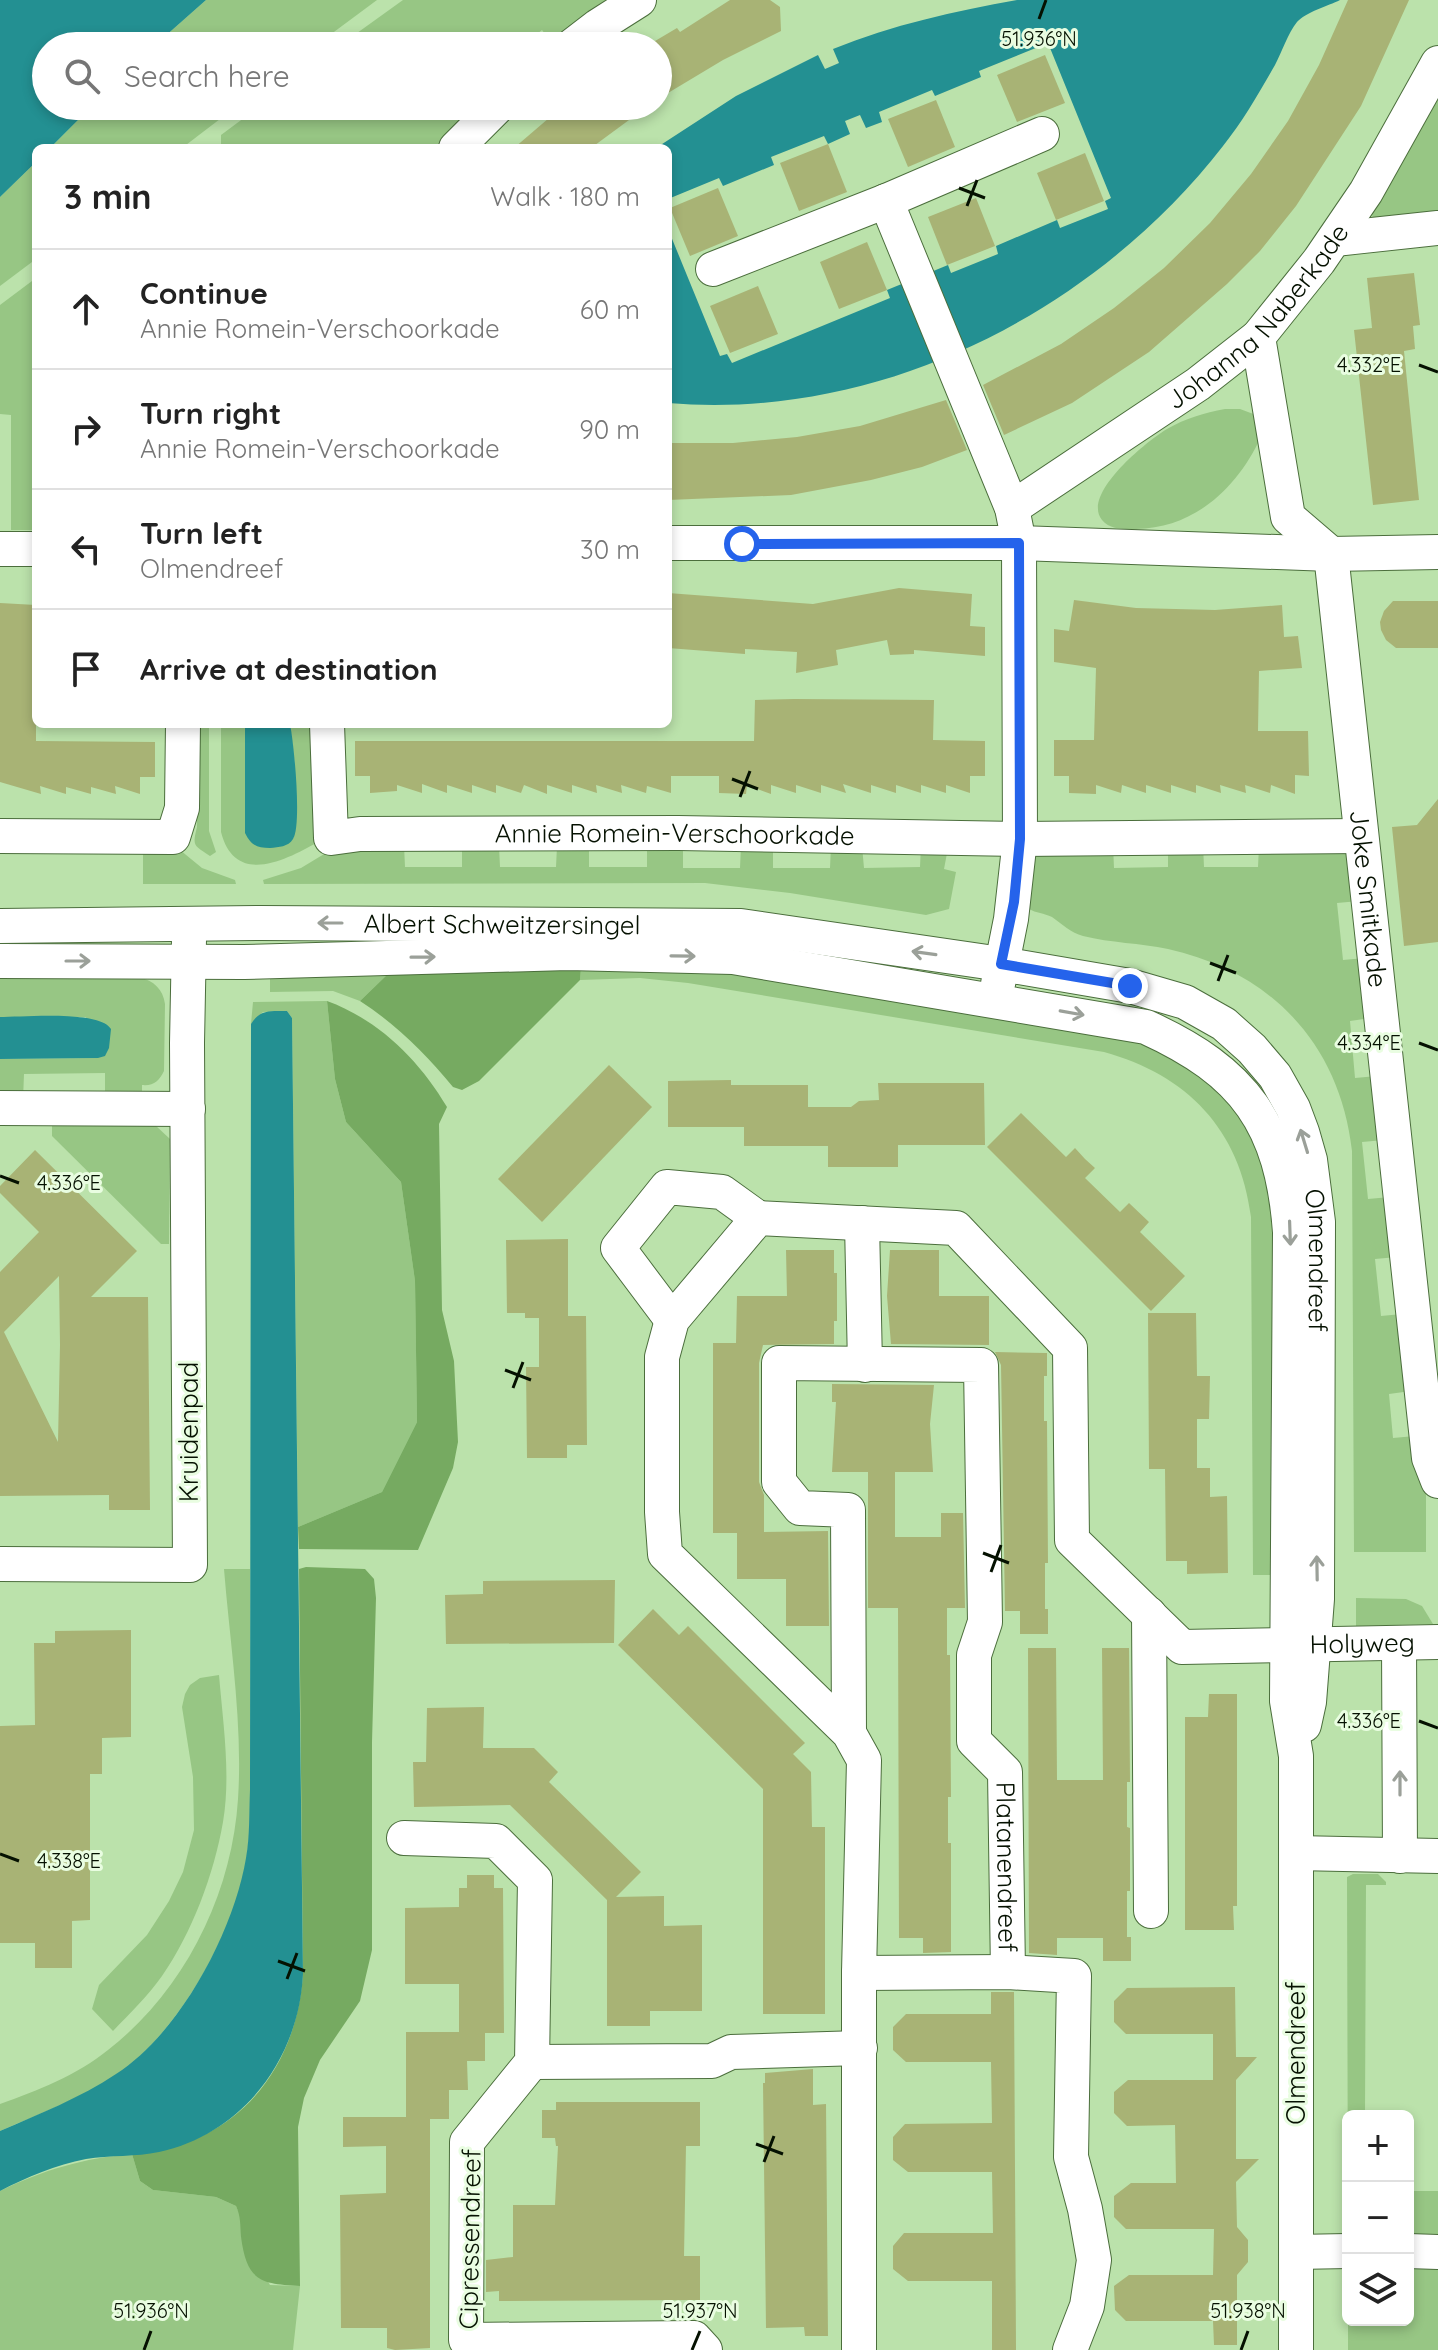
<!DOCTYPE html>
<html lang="en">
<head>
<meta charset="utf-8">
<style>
  body { margin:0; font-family:Quicksand,sans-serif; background:#f2f2f2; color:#222 }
  .controls { position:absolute; right:24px; bottom:24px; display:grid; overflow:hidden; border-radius:12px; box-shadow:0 4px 12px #0003 }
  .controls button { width:72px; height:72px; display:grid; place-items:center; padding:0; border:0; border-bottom:2px solid #e0e0e0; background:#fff; color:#222; font:40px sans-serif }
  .stop { position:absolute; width:24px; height:24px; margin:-18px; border:6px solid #2563eb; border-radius:50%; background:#fff }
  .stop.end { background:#2563eb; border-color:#fff; box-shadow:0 2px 8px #0008 }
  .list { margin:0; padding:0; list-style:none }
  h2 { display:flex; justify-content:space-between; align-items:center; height:104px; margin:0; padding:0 32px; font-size:34px }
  h2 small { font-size:26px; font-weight:400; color:#767676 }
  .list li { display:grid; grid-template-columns:52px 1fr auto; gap:24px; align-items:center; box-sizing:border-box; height:120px; padding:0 32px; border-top:2px solid #e0e0e0 }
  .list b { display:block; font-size:30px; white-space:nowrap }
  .list p { margin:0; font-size:26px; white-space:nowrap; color:#767676 }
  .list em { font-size:26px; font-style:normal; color:#767676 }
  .icon { flex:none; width:44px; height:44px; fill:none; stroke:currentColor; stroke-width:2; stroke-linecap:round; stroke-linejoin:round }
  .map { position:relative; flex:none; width:1438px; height:2350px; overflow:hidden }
  .search { position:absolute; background:#fff; box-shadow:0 4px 12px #0003; left:32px; top:32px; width:640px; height:88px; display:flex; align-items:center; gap:20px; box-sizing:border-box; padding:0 28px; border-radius:44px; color:#767676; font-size:30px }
  .panel { position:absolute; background:#fff; box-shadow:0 4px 12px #0003; left:32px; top:144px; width:640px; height:584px; border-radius:12px }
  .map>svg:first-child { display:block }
  .green { fill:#97c684 }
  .forest { fill:#76aa61 }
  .water { fill:#239092 }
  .building { fill:#a8b375; fill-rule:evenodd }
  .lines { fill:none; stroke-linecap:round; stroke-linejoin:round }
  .minor-casing { stroke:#4b6e3c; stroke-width:36 }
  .minor { stroke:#fff; stroke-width:34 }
  .oneway { stroke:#9ba099 }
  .route { stroke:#2563eb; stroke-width:10 }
  .ticks { fill:none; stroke:#051101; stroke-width:3 }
  .labels { text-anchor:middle; stroke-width:6; stroke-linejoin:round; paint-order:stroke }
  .street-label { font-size:26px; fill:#051101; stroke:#e9fde1 }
  .ticks-label { font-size:20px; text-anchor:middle; fill:#051101; stroke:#e9fde1; stroke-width:6; stroke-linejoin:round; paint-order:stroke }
</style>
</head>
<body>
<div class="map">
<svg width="1438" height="2350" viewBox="0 0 1438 2350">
  <rect width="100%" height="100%" fill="#bbe2ab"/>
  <g class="green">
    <path d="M206 0H377L315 46H154Z"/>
    <path d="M403 0H623L557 46H554L542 30 522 46H339Z"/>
    <path d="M1438 95V215L1373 222 1371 205Z"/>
    <path d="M92 106H237L182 148H50Z"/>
    <path d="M260 106H485L442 148H221V135Z"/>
    <path d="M36 162V259L0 286V197Z"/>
    <path d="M36 278V530H11V415L0 414V305Z"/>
    <path d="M1225 409H1240L1256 415 1261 437C1237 488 1195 528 1136 529 1125 529 1110 530 1102 520 1081 494 1147 441 1167 429 1186 418 1204 413 1225 409Z"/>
    <path d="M197 724H209V831L216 852 210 856C194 845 192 847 197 827Z"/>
    <path d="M221 724H245V833L294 838 295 766 290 724H314L318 842C286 860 235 887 221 832Z"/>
    <path d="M339 845H404L405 867H462V845L499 846 500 867H556L557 846H589V867H647V845L683 846V868H740L741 846H773V868H830L831 846H862L864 868 920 867 921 845 948 848 944 869 956 872 949 909 926 915 790 893 705 883 264 884 263 880 301 868Z"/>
    <path d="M1113 845 1114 868 1168 867V846L1203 845 1204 867H1258L1259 846 1347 850 1359 901 1337 903 1343 960 1365 958 1371 1018 1350 1021 1355 1078 1377 1076 1384 1140 1362 1142 1368 1199 1390 1197 1397 1257 1375 1259 1381 1316 1402 1314 1411 1391 1389 1394 1393 1438 1415 1436 1426 1482V1552H1354L1352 1151C1340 1045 1272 972 1168 949 1140 943 1111 943 1083 936 1071 933 1062 924 1052 917 1044 913 1036 913 1029 909L1033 862 1037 855Z"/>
    <path d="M143 846 180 850 202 868 235 880 236 884H143Z"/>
    <path d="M270 968 393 969 360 1001 333 991 270 992Z"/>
    <path d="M581 968 726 970 1119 1030 1197 1067 1246 1119 1278 1196 1272 1575H1253L1251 1217C1240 1129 1187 1075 1104 1052L688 983 640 978 580 980Z"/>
    <path d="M0 969 139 977C154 981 163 989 165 1004L164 1071C159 1081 154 1086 142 1085V1095H105V1073L24 1074 23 1100 0 1102V1059L98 1058 86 1017H0Z"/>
    <path d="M327 1001 335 1079 346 1122 401 1182 415 1281 417 1422 382 1492 298 1527 292 1018 287 1011 263 1012 251 1024 253 1002Z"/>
    <path d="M155 1125 170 1139 169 1244H161L52 1136V1126Z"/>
    <path d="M224 1569H250C250 1628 250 1687 250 1746 250 1782 252 1819 247 1855 237 1926 188 2013 135 2061 99 2092 43 2112 0 2131V2104C37 2091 77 2075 108 2050 184 1991 232 1895 238 1799 243 1724 230 1644 224 1569Z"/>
    <path d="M1356 1598 1406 1599 1422 1606 1433 1624 1356 1626Z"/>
    <path d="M219 1675C223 1723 231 1775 223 1822 214 1874 192 1933 162 1976 148 1996 130 2013 113 2031L92 2009 99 1985 147 1935 169 1901 183 1872 194 1830 193 1777 182 1707 185 1694 190 1685 200 1678Z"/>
    <path d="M1353 1874H1378L1386 1882V1885H1366L1365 2116H1348V2240L1347 1877Z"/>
    <path d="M132 2154 140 2181 153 2190 216 2197 236 2206 241 2217V2237L270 2285 300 2286 293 2350H0V2191C43 2170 84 2158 132 2154Z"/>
    <rect x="1408" y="2191" width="30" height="49"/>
    <path d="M1408 2261H1438V2350H1348V2320H1408Z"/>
  </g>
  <g class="forest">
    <path d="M581 968 580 980 479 1081 462 1090 453 1087C426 1054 397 1025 360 1001L393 969Z"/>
    <path d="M327 1001C379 1020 419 1060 447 1107L439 1124 442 1310 454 1361 458 1442 453 1468 418 1550 299 1549 298 1527 382 1492 417 1422 415 1281 401 1182 346 1122 335 1079Z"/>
    <path d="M306 1567 365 1569 374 1579 376 1598 372 1742V1950L360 2001 320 2060 304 2098 298 2127 300 2286C260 2284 247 2281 241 2237 240 2225 241 2217 236 2206L216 2197 153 2190 140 2181 132 2154C234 2146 296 2073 303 1974L299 1569Z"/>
  </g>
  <g class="water">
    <path d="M0 0H206L154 46H46V106H92L50 148H36V162L0 197Z"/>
    <path d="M1017 0H1340C1328 6 1306 12 1297 22 1288 33 1282 52 1275 65 1259 93 1243 121 1223 146 1094 312 881 421 668 403V229L720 356 727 354 732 363 890 298 887 290 948 265 951 273 998 254 996 246 1057 220 1060 228 1108 209 1105 201 1111 198 1048 43 979 71 981 77 935 96 932 90 879 112 882 122 866 128 860 115 845 121 850 134 828 144 824 136 771 157 774 165 723 186 719 178 668 199V148H656L736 96 818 55 825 69 839 63 833 49C892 25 955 11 1017 0Z"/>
    <path d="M245 724H290C294 743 302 825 293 839 288 847 279 847 270 848 257 848 251 845 245 833Z"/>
    <path d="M287 1011 292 1018 303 1974C299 2058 244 2133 159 2152 136 2157 110 2155 86 2159 56 2165 27 2177 0 2191V2131C39 2114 80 2098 116 2074 180 2033 234 1931 246 1858 250 1836 249 1812 250 1790L251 1024C260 1009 271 1011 287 1011Z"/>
    <path d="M0 1017C22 1017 100 1010 111 1029L109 1048 105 1056 98 1058 0 1059Z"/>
  </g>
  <g class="building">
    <path d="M730 0H770L780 7 781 31 723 60 658 99V46L650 44 677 28 680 32Z"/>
    <path d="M1348 0H1409L1361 106 1296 206 1260 251 1227 284 1149 352 1072 403 1004 435 983 385 1061 344 1114 308 1164 268 1210 223 1251 174 1288 121 1319 65Z"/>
    <path d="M1045 55 1065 103 1017 122 997 75Z"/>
    <path d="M936 100 955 147 908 167 888 119Z"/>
    <path d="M563 106H648L591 148H514Z"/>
    <path d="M828 144 847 192 799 211 780 163Z"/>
    <path d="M1085 153 1104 201 1056 220 1037 173Z"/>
    <path d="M718 188 738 236 690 256 670 208Z"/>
    <path d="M976 198 995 246 947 265 928 217Z"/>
    <path d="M867 242 887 290 839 309 820 262Z"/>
    <path d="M1414 273 1420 325 1413 326 1415 349 1404 351 1419 500 1373 505 1354 330 1372 328 1367 278Z"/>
    <path d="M758 286 778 334 730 353 710 306Z"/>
    <path d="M946 400 967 450 922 467 871 480 791 495 668 500V443H733L797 437 860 426Z"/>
    <path d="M899 588 972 594 970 626 985 627V656L914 650V654L890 655 887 640 836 650 838 665 796 673 797 652 745 649V654L668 648V593L813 604Z"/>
    <path d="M1074 600 1136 608 1215 610 1282 605 1284 637 1298 636 1302 668 1259 671 1258 731H1308L1309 776 1295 775V794L1271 785 1270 793 1245 785 1246 793 1220 785 1221 793 1196 785V793L1171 785V793L1146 785V793L1122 785 1121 793 1096 785V794L1069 793V776H1054V740H1094L1096 668 1054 662V629L1069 631Z"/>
    <path d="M1393 601H1438V648H1396L1386 640 1381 630 1380 622 1384 611Z"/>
    <path d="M0 603 36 605V741L155 742V777H140V794L115 786 116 794 91 787V794L66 787V794L40 786 41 794 0 782Z"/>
    <path d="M794 699 934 700 933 740 985 741V776H970V793L946 785V793L921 785V793L896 785V793L871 785V793L843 784 846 793 821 785V793L796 785V793L771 785V794L747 785 746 794 719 793V776H671V793L647 786 646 793 621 785 622 793 596 785 597 793 572 785V793L547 785V794L524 785 521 793 496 785V793L472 785V793L447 785V793L422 784V793L397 785V791L370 793V776H355V741H754L755 700Z"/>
    <path d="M1438 799V942L1404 946 1392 827 1417 825Z"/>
    <path d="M609 1065 652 1107 542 1222 498 1179Z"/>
    <path d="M731 1080V1085H808V1107H851L859 1101 879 1100 878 1083H984L985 1145H898V1167H828V1146H744V1127H668V1081Z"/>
    <path d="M1021 1113 1066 1157 1075 1148 1085 1159 1095 1168 1085 1178 1120 1212 1129 1203 1149 1222 1140 1232 1185 1276 1151 1311 987 1147Z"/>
    <path d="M35 1150 137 1251 91 1297H148L150 1510H109V1495L0 1496V1272L39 1232 0 1193V1186ZM59 1276 60 1345 58 1442 4 1332Z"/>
    <path d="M568 1239V1316H586L587 1445H567V1458H527L526 1367H539V1318H525V1313H507L506 1240Z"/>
    <path d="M786 1250H834V1273H837V1321H834V1344L763 1345 759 1363V1482L764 1495V1532L828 1531 829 1626H786V1579H737V1533H713V1343H736L737 1296H787Z"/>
    <path d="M890 1250H939V1296H989V1345L891 1344 887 1296Z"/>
    <path d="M1148 1313H1196L1197 1376H1210L1209 1419H1197V1468H1210V1497L1227 1496 1228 1573 1187 1574V1561H1166L1165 1469H1149Z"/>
    <path d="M995 1352 1047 1353V1376H1044V1421H1047L1048 1563H1045V1609H1048V1634H1020V1611H1005L1001 1365Z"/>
    <path d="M832 1384 934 1385 930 1424 933 1472H895V1537H941V1513H963L965 1608H947V1655H950L951 1797H948V1843H951V1952L923 1953V1938H899L898 1608H868V1472H832L836 1402H832Z"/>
    <path d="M615 1580 614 1643 446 1644 445 1595 483 1594V1581Z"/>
    <path d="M653 1609 679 1635 688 1626 805 1743 793 1754 811 1772 812 1827H825V2014H763V1789L618 1645Z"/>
    <path d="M131 1630V1737L102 1738V1774H90V1920L72 1921V1968H35V1943H0V1726L35 1725 34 1643H55V1631Z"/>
    <path d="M1028 1648H1056L1057 1780H1103L1102 1648H1129L1130 1782H1127V1827L1130 1828V1891H1127V1937H1131V1961H1103V1938H1057V1955L1029 1953Z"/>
    <path d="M1209 1694H1237V1906H1233L1234 1930H1185V1717H1208Z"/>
    <path d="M484 1707 483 1748H534L558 1772 549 1782 641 1872 616 1897 664 1896V1926L702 1925V2011H650V2026H607V1900L510 1805 414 1807 413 1762H426L427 1708Z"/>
    <path d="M467 1875H494V1888H503L504 2033H485V2061H467L468 2090H449V2119H430V2348L395 2350 387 2348V2328H341L340 2195 386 2193V2146L343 2147V2117H406V2032H459V1984H405V1908L459 1907V1888H467Z"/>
    <path d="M1235 1987 1236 2057H1257L1236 2080V2159H1259L1236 2182 1237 2227 1248 2240V2262L1237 2275V2345H1214L1213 2321H1126L1115 2310 1114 2286 1129 2275H1213L1214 2229H1126L1114 2217V2196L1131 2183H1176L1175 2125 1127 2126 1114 2113V2092L1128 2080H1213V2034H1126L1114 2022V2001L1127 1988Z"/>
    <path d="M991 1992H1014L1016 2350H992V2281H908L893 2269V2246L904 2233H993L992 2172H908L893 2160V2137L905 2124 992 2123 991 2062H906L893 2050V2027L906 2014H991Z"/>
    <path d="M813 2069V2105L826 2104 828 2336H805L804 2327 766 2328 763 2083H765V2073Z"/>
    <path d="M556 2102H700V2146H686L684 2256H700V2300L499 2301V2291L486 2292V2260L513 2257V2205H555L558 2146H556L555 2138H542V2110H556Z"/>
  </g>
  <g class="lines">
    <g class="minor-casing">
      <g id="minor">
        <path d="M572 46 598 26 639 0"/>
        <path d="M456 148 498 106"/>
        <path d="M886 201 1012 508 1019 543 1020 839 1011 919 998 984"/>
        <path d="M1335 239 1438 228"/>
        <path d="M713 269 886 201 1042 134"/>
        <path id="s1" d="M1258 337 1288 517 1331 554 1429 1458 1438 1481"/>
        <path id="s2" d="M1012 508 1198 384 1258 337 1319 261 1366 192 1438 63"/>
        <path d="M668 543H1019L1331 554 1438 552"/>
        <path d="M0 549H36"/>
        <path id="s3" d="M327 724 331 838 360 834 678 833 1020 839 1361 836"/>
        <path d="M0 836 173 837 182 808 183 724"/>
        <path id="s4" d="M0 926 262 923 741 926 1001 964 1130 986 1185 1002 1224 1024 1252 1049 1275 1076 1293 1108 1302 1132 1310 1160 1318 1222 1317 1599 1309 1702 1304 1725"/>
        <path d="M0 961 244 962 568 953 733 957 1146 1027C1245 1072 1282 1124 1290 1232L1287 1701 1296 1756V2350"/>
        <path d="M0 1108 188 1109"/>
        <path d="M862 1223 865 1365"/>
        <path d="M672 1320 618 1248 667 1187 722 1192 758 1218"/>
        <path d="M0 1564 190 1565 187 1043 189 939"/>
        <path d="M1149 1614 1151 1911"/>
        <path d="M1399 1643 1400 1856"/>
        <path id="s5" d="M849 1733 848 1510 800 1508 779 1482V1363L981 1365 985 1622 974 1655V1741L1005 1772 1008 1972"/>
        <path d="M404 1838 496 1841 535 1880 532 2062 467 2142 466 2340 694 2338 705 2350"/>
        <path d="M1296 1853 1438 1856"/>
        <path d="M859 1973 1008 1972 1074 1976 1071 2157 1085 2209 1094 2260 1087 2306 1070 2350"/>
        <path d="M532 2062 712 2061 731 2052 860 2048"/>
        <path d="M1408 2251 1438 2252"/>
        <path d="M1296 2252 1348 2251"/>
        <path id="s6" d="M859 2350V1973L864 1760 849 1733 665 1554 662 1512V1357L672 1320 758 1218 956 1228 1070 1348 1072 1540 1182 1647 1438 1642"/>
      </g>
    </g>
    <use href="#minor" class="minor"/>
  </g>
  <defs><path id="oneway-shaft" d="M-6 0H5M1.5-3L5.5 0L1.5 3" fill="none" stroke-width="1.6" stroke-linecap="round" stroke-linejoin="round" transform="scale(2)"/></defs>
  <g class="oneway">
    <use href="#oneway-shaft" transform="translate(330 923) rotate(180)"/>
    <use href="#oneway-shaft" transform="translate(924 953) rotate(-172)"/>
    <use href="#oneway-shaft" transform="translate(683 956) rotate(1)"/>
    <use href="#oneway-shaft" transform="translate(423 957) rotate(-1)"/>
    <use href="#oneway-shaft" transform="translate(78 961)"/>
    <use href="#oneway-shaft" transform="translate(1072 1013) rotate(10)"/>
    <use href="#oneway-shaft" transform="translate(1304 1141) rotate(-107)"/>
    <use href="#oneway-shaft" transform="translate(1290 1233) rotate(88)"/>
    <use href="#oneway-shaft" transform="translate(1317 1568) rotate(-91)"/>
    <use href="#oneway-shaft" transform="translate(1400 1783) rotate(-90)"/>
  </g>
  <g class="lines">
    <path class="route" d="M742 544 1019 543 1020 839 1014 902 1001 964 1130 986"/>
  </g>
  <path class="ticks" d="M1039 19 1046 0M959 188 985 198M967 206 977 180M1419 365 1438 372M732 779 758 789M740 797 750 771M1210 963 1236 973M1218 981 1228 955M1419 1043 1438 1050M0 1176 19 1183M505 1370 531 1380M513 1388 523 1362M983 1553 1009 1563M991 1572 1001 1545M1419 1721 1438 1728M0 1854 19 1861M278 1961 305 1971M287 1979 297 1953M756 2144 783 2154M764 2162 774 2136M144 2350 151 2331M692 2350 700 2331M1241 2350 1248 2331"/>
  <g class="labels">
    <g class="street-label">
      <text dy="9" stroke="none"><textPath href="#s2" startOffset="314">Johanna Naberkade</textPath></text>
      <text dy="9" stroke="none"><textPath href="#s3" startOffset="458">Annie Romein-Verschoorkade</textPath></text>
      <text dy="9" stroke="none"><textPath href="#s1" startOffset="586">Joke Smitkade</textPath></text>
      <text dy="9" stroke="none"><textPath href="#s4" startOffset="502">Albert Schweitzersingel</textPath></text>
      <text dy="9" stroke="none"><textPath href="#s4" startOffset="1502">Olmendreef</textPath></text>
      <text transform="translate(189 1432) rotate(-90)" y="9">Kruidenpad</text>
      <text dy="9" stroke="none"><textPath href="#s6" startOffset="2136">Holyweg</textPath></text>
      <text dy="9" stroke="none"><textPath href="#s5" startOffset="1142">Platanendreef</textPath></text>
      <text transform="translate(1296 2053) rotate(-90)" y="9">Olmendreef</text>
      <text transform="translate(470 2239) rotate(-89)" y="9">Cipressendreef</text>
    </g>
  </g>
  <g class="ticks-label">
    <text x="1039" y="46">51.936°N</text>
    <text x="1369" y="372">4.332°E</text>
    <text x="1369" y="1050">4.334°E</text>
    <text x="69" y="1190">4.336°E</text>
    <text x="1369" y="1728">4.336°E</text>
    <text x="69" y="1868">4.338°E</text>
    <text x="151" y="2318">51.936°N</text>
    <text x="700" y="2318">51.937°N</text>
    <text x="1248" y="2318">51.938°N</text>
  </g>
</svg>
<div class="controls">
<button>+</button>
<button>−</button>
<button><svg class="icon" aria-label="layers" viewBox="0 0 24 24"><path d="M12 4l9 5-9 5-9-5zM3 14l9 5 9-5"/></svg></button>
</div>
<div class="stop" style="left:742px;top:544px"></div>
<div class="stop end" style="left:1130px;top:986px"></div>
<div class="search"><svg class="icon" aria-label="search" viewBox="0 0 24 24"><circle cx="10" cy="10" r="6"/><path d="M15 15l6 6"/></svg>Search here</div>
<section class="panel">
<h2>3 min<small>Walk · 180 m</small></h2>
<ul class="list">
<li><svg class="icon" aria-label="ahead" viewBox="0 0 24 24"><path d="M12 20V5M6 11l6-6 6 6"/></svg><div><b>Continue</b><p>Annie Romein-Verschoorkade</p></div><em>60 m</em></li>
<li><svg class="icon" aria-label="right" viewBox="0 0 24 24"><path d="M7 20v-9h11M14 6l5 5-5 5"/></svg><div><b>Turn right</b><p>Annie Romein-Verschoorkade</p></div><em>90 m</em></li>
<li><svg class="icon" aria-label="left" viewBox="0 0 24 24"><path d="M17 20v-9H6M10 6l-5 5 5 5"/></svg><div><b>Turn left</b><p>Olmendreef</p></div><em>30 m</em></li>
<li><svg class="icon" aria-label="arrive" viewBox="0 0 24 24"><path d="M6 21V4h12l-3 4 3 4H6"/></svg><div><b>Arrive at destination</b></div></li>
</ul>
</section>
</div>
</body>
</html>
